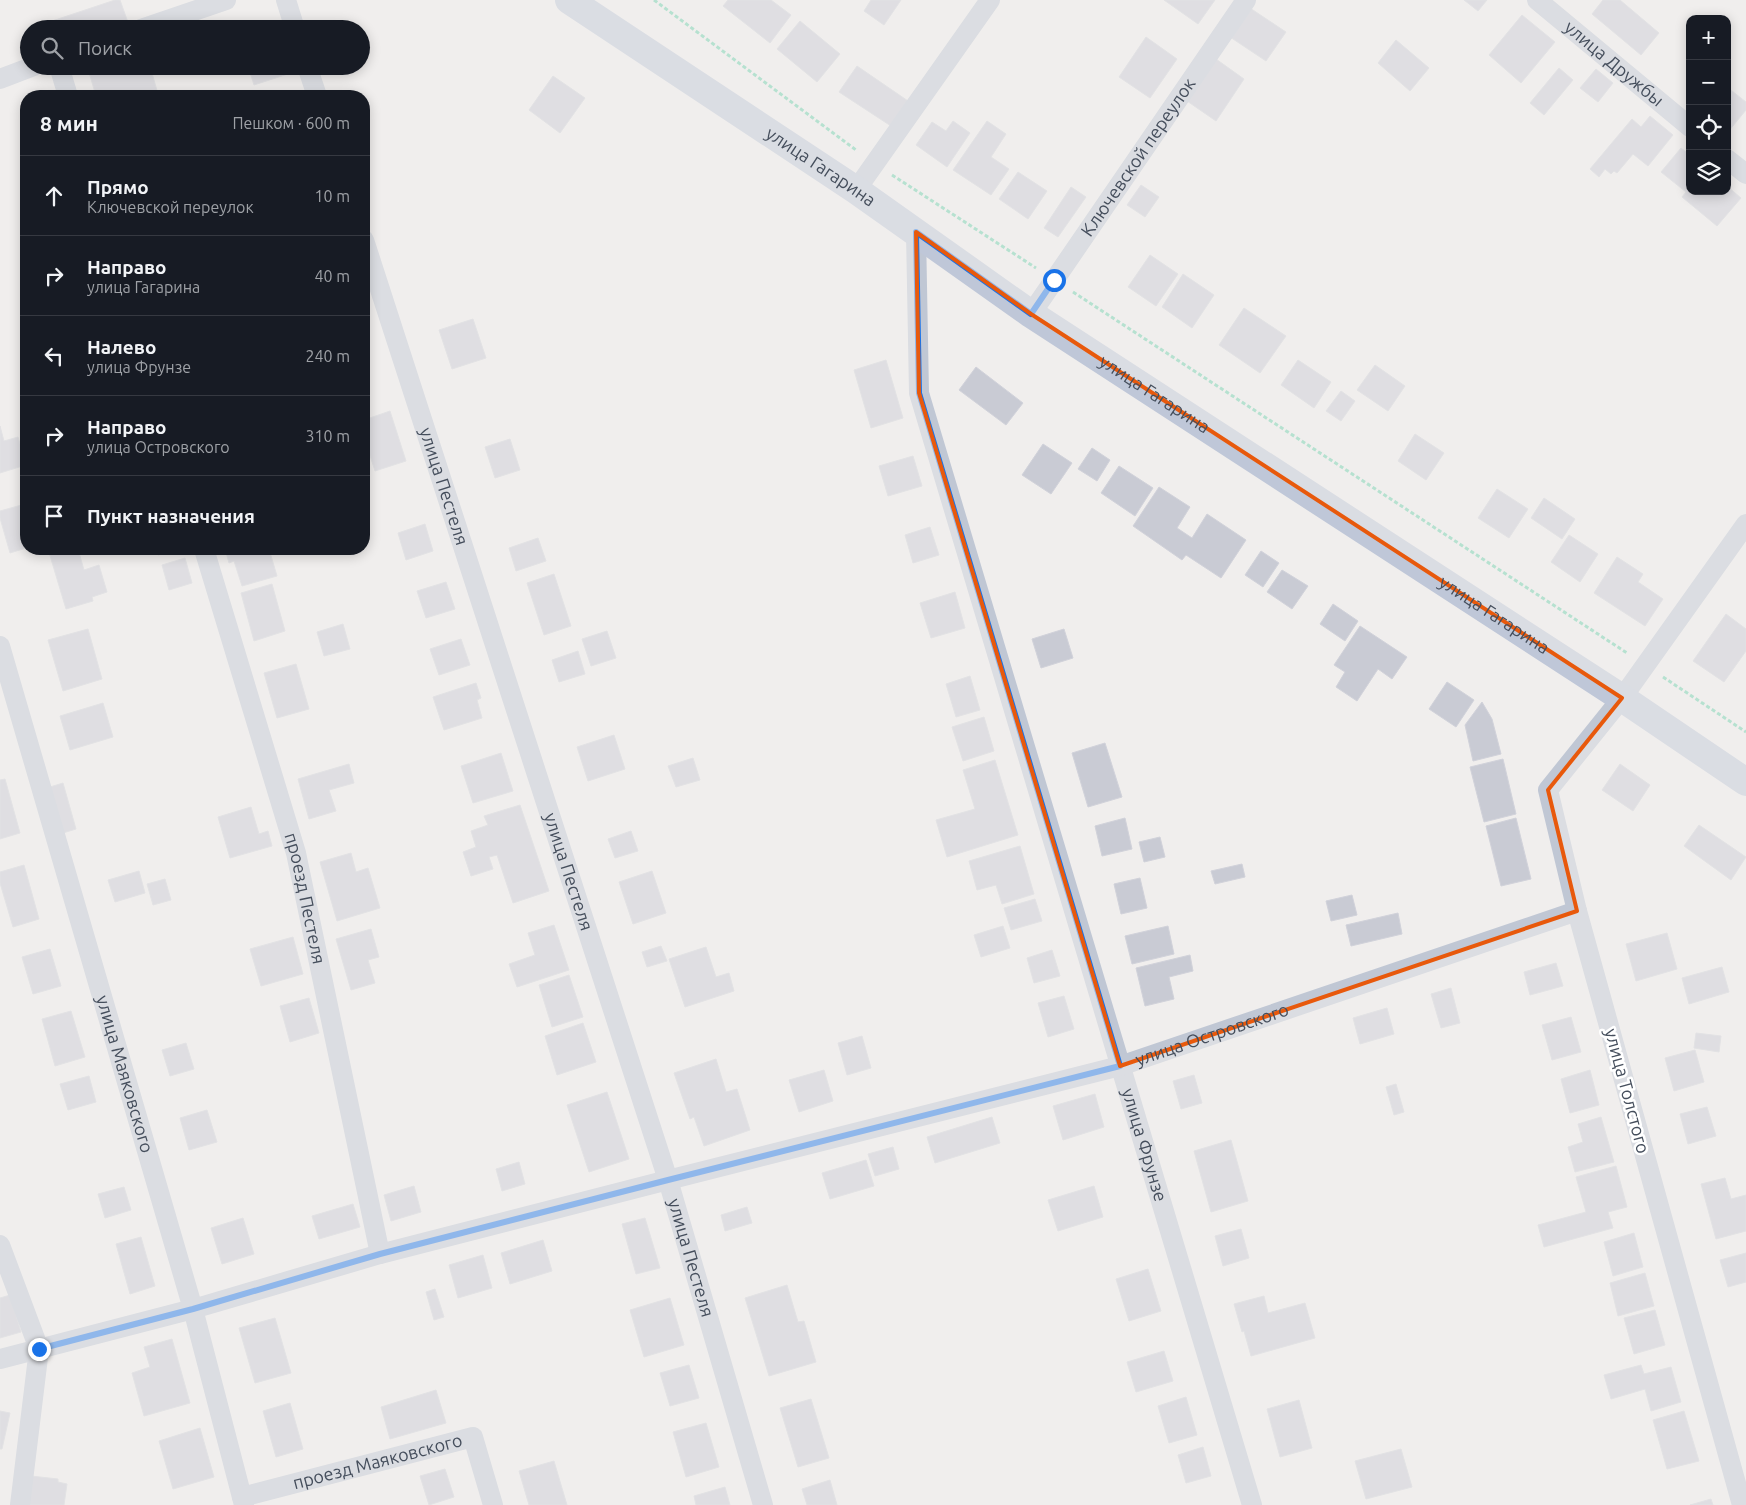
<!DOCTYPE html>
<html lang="ru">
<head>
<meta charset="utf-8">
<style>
  body { margin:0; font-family:Ubuntu,sans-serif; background:#242831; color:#f1f3f6 }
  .controls { position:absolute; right:15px; top:15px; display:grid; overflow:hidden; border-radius:10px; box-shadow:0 2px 12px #0003 }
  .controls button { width:45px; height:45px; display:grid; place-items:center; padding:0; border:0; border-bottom:1px solid #363941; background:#171b24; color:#f1f3f6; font:25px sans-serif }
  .stop { position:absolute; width:15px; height:15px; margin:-11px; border:4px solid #1a73e8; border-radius:50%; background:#fff }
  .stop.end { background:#1a73e8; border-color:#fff; box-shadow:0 1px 5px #0008 }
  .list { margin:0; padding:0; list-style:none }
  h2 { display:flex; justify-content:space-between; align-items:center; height:65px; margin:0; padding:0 20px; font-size:21px }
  h2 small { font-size:16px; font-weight:400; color:#9ea1a6 }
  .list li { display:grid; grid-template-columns:32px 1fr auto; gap:15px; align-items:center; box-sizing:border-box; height:80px; padding:0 20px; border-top:1px solid #363941 }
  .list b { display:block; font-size:19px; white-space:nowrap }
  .list p { margin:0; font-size:16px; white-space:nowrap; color:#9ea1a6 }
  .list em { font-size:16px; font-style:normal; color:#9ea1a6 }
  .icon { flex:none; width:28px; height:28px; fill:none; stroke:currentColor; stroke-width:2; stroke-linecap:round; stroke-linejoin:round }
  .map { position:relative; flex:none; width:1746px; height:1505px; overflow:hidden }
  .search { position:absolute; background:#171b24; box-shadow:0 2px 12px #0003; left:20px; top:20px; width:350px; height:55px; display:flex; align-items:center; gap:12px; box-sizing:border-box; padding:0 18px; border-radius:28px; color:#9ea1a6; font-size:19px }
  .panel { position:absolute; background:#171b24; box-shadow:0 2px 12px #0003; left:20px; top:90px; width:350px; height:465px; border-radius:20px }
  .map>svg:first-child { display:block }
  .building { fill:#c9cbd4; stroke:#d1d2da }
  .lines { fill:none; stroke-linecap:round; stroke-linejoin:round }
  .path { stroke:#6fd0ad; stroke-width:3; stroke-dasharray:4 2.5; stroke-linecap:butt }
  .street { stroke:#c0c7d4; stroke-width:20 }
  .secondary { stroke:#bfc7d8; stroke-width:28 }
  .route { stroke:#1a73e8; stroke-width:6 }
  .marked { fill:none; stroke:#e8590c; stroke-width:4; stroke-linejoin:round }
  .labels { text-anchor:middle; stroke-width:5; stroke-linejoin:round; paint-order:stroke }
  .street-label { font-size:18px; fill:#454e5c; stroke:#fff }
</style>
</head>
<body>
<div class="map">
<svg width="1746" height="1505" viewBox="0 0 1746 1505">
  <rect width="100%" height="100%" fill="#f0eeed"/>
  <g class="building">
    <path d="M115 0H120L130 28 51 29 49 22Z"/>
    <path d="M728 0H771L791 15 770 43 723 6Z"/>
    <path d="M871 0H901L884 25 864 11Z"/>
    <path d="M1164 0H1215L1198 24Z"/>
    <path d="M1464 0H1487L1478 11Z"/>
    <path d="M1603 0H1620L1659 33 1641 55 1592 14Z"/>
    <path d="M1250 8 1286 32 1266 61 1230 37Z"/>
    <path d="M1522 15 1555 42 1521 83 1489 55Z"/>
    <path d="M800 21 840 54 817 82 777 49Z"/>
    <path d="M1146 37 1177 59 1150 98 1119 77Z"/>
    <path d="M1396 40 1429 68 1410 91 1378 63Z"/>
    <path d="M1216 59 1244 79 1216 121 1187 101Z"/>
    <path d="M97 66H150L158 94 149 96H96L88 69Z"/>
    <path d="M248 66H288L291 73 254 85Z"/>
    <path d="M857 66 911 103 894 128 839 92Z"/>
    <path d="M1559 68 1573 80 1544 115 1530 103Z"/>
    <path d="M1596 69 1613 83 1598 102 1580 88Z"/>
    <path d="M553 76 585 98 560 133 529 110Z"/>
    <path d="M1727 87 1746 102V110L1728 132Z"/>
    <path d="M1650 116 1673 135 1648 166 1633 154 1617 173 1614 171 1611 174 1605 169 1599 177 1590 169 1632 119 1641 127Z"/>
    <path d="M953 121 970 133 947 167 916 145 932 122 946 131Z"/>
    <path d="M987 121 1006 134 991 157 1009 169 991 195 953 170Z"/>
    <path d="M1681 148 1690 155V191H1727V186L1741 198 1717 226 1682 197 1686 192 1661 172Z"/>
    <path d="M1018 172 1047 191 1028 219 999 199Z"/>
    <path d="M1141 185 1159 197 1145 217 1127 205Z"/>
    <path d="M1071 187 1086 197 1058 237 1044 228Z"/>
    <path d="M1150 255 1178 274 1156 306 1128 287Z"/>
    <path d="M1183 274 1214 295 1192 328 1162 307Z"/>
    <path d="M1244 308 1286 336 1260 373 1219 345Z"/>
    <path d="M473 319 486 358 452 369 439 330Z"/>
    <path d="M886 360 903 418 871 428 854 370Z"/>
    <path d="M1298 360 1331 382 1314 408 1281 385Z"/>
    <path d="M1375 365 1405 386 1388 411 1357 390Z"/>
    <path d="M976 367 1023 403 1006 425 959 390Z"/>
    <path d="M1341 391 1355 401 1341 421 1326 411Z"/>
    <path d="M390 411 406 461 375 471 364 437V420Z"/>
    <path d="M0 426 4 441 18 437 26 465 0 473Z"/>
    <path d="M1415 434 1444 453 1426 480 1398 461Z"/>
    <path d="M510 439 520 470 495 478 485 447Z"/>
    <path d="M1043 444 1072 463 1051 494 1022 475Z"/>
    <path d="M1092 448 1110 460 1097 481 1078 469Z"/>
    <path d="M913 456 922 486 888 496 879 466Z"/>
    <path d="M1119 466 1153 488 1135 516 1101 493Z"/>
    <path d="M1159 487 1190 507 1177 528 1192 538 1207 514 1246 540 1221 578 1186 555 1182 560 1133 526Z"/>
    <path d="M1497 489 1528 509 1509 538 1478 518Z"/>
    <path d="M1544 498 1575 519 1562 539 1531 518Z"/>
    <path d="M25 504 26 509V548L10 553 0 518V511Z"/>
    <path d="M425 524 433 551 406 560 398 533Z"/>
    <path d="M930 527 939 555 913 563 905 535Z"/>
    <path d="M1569 535 1598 554 1580 582 1551 562Z"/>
    <path d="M538 538 546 561 516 571 509 548Z"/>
    <path d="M48 549H78L84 570 99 565 107 592 92 597 93 601 66 609Z"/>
    <path d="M156 549H180L158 555Z"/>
    <path d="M225 549H249V551L258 549H269L277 576 242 586 234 561 229 563Z"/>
    <path d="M1261 551 1279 563 1263 587 1245 575Z"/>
    <path d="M1617 557 1643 574 1638 582 1663 599 1645 626 1594 593Z"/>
    <path d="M185 558 192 583 169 590 162 565Z"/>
    <path d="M1282 570 1308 586 1292 609 1267 592Z"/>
    <path d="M554 574 571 626 544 635 527 583Z"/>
    <path d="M446 582 455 609 426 618 417 591Z"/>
    <path d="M272 584 285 631 254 641 241 593Z"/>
    <path d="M955 592 965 628 931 638 920 603Z"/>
    <path d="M1333 604 1358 621 1345 641 1320 624Z"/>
    <path d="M1726 614 1746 629V651L1724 682 1693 661Z"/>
    <path d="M343 624 350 649 324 656 317 632Z"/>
    <path d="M1360 626 1407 657 1392 679 1378 669 1357 701 1336 687 1345 672 1334 665Z"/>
    <path d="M88 629 102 679 63 691 48 640Z"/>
    <path d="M1064 629 1073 658 1041 668 1032 639Z"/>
    <path d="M607 631 616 658 591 666 582 639Z"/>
    <path d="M461 639 470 665 439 675 430 649Z"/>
    <path d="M578 651 585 674 559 682 552 660Z"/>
    <path d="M296 664 309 709 277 718 264 673Z"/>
    <path d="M970 676 980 710 956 717 946 684Z"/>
    <path d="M1447 682 1474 700 1456 727 1429 709Z"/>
    <path d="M476 683 481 698 477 700 482 718 444 730 433 697Z"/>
    <path d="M1482 702 1492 719 1501 754 1473 761 1465 725Z"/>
    <path d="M103 703 113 737 70 750 60 716Z"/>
    <path d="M984 717 994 751 963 761 952 727Z"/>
    <path d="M614 735 625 769 588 781 577 747Z"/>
    <path d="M1105 743 1122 797 1088 807 1072 753Z"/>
    <path d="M501 753 513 791 473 803 461 766Z"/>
    <path d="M693 758 700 780 676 787 668 766Z"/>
    <path d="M1503 759 1516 814 1484 822 1470 767Z"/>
    <path d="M995 760 1018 835 947 857 936 820 975 809 963 770Z"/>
    <path d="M349 764 354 783 329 790 336 811 309 819 298 779Z"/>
    <path d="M1620 764 1650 785 1633 811 1602 790Z"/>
    <path d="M5 779 20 833 0 839V780Z"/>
    <path d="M63 783 76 829 63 833 50 787Z"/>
    <path d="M520 805 549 891 513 903 497 855 489 857 493 869 471 876 463 852 476 847 471 831 488 825 484 816Z"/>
    <path d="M251 807 259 834 268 831 272 846 230 858 218 817Z"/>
    <path d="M1125 818 1132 849 1102 856 1095 826Z"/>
    <path d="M1516 818 1531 879 1501 886 1486 826Z"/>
    <path d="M1699 825 1746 857 1731 880 1684 846Z"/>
    <path d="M631 831 638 851 615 858 608 839Z"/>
    <path d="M1160 837 1165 857 1144 862 1139 842Z"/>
    <path d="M1020 846 1034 894 1002 904 996 885 977 890 969 861Z"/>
    <path d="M351 853 356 872 368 868 380 908 337 921 320 862Z"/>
    <path d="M1242 864 1245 877 1215 884 1211 871Z"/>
    <path d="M24 865 39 919 13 927 0 883V872Z"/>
    <path d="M139 871 145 893 115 902 108 880Z"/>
    <path d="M652 871 666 913 633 924 619 882Z"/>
    <path d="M1140 878 1147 908 1121 914 1114 884Z"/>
    <path d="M165 879 171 900 153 905 147 884Z"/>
    <path d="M1352 895 1357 915 1331 921 1326 901Z"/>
    <path d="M1035 899 1042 921 1011 930 1004 908Z"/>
    <path d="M1398 913 1402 934 1351 946 1346 925Z"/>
    <path d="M554 925 569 970 517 987 509 964 535 955 528 933Z"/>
    <path d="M1003 926 1010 948 981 957 974 935Z"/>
    <path d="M1168 926 1174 954 1132 964 1125 936Z"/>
    <path d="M371 929 379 957 368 960 375 983 351 990 336 939Z"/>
    <path d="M1667 933 1677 969 1636 981 1626 944Z"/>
    <path d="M293 937 303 974 261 986 250 949Z"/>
    <path d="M661 946 667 961 647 967 642 952Z"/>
    <path d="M706 947 716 977 729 973 734 991 685 1007 669 959Z"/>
    <path d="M50 949 61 986 33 994 22 957Z"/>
    <path d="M1052 950 1060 976 1034 983 1027 958Z"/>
    <path d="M1190 955 1193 971 1169 977 1174 999 1145 1006 1136 968Z"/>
    <path d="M1556 963 1563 986 1530 995 1524 972Z"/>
    <path d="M1722 967 1729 992 1689 1004 1682 978Z"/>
    <path d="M569 975 583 1017 552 1027 539 985Z"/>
    <path d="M1451 988 1460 1023 1441 1028 1431 994Z"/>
    <path d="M1064 996 1074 1029 1048 1037 1038 1003Z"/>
    <path d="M309 998 319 1033 290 1042 280 1006Z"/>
    <path d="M1387 1008 1394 1034 1360 1044 1353 1018Z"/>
    <path d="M71 1011 85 1057 55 1066 42 1019Z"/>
    <path d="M1571 1017 1581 1052 1552 1060 1542 1025Z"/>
    <path d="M583 1023 596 1062 557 1075 545 1036Z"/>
    <path d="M1696 1033 1721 1036 1719 1052 1694 1048Z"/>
    <path d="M862 1036 871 1068 847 1075 838 1043Z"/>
    <path d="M186 1043 194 1069 170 1076 162 1050Z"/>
    <path d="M1695 1050 1704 1082 1674 1091 1665 1058Z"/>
    <path d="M716 1059 726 1092 737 1089 750 1130 704 1146 694 1117 690 1119 674 1073Z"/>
    <path d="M824 1070 833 1101 799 1112 789 1080Z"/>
    <path d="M1590 1070 1599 1105 1570 1113 1561 1079Z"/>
    <path d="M1194 1075 1202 1103 1181 1109 1173 1081Z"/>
    <path d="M89 1076 96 1102 68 1110 60 1084Z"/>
    <path d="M1396 1084 1404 1112 1394 1115 1386 1087Z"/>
    <path d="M607 1092 629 1159 589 1172 567 1105Z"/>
    <path d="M1095 1094 1104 1127 1063 1140 1053 1106Z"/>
    <path d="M1707 1107 1716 1136 1688 1144 1680 1114Z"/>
    <path d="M207 1110 217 1142 189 1150 180 1118Z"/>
    <path d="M992 1117 1000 1143 935 1163 927 1137Z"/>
    <path d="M1601 1117 1614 1162 1575 1172 1568 1147 1583 1142 1578 1124Z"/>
    <path d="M1231 1140 1248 1201 1211 1212 1194 1151Z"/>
    <path d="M893 1147 899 1169 875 1176 868 1154Z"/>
    <path d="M866 1160 874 1186 830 1199 822 1173Z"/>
    <path d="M519 1162 525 1184 502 1191 496 1169Z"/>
    <path d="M1616 1166 1627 1207 1608 1212 1613 1228 1544 1247 1538 1225 1586 1212 1576 1177Z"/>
    <path d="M1725 1178 1731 1199 1746 1195V1231L1716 1239 1701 1184Z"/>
    <path d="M414 1186 421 1212 391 1221 384 1195Z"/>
    <path d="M1094 1186 1103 1217 1058 1231 1048 1200Z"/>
    <path d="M124 1187 131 1210 105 1218 98 1194Z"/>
    <path d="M353 1204 360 1227 319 1239 312 1216Z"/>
    <path d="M747 1207 752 1223 725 1231 721 1215Z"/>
    <path d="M243 1218 254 1254 222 1264 211 1228Z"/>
    <path d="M645 1218 660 1268 636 1274 622 1224Z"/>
    <path d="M1241 1229 1249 1258 1223 1266 1215 1236Z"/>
    <path d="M1634 1233 1643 1267 1613 1276 1604 1242Z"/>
    <path d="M141 1237 155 1286 130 1294 116 1244Z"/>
    <path d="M543 1240 552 1271 510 1284 501 1253Z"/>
    <path d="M1746 1253V1282L1728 1287 1720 1260Z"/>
    <path d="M483 1255 492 1288 458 1298 449 1265Z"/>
    <path d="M1148 1269 1161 1311 1129 1321 1116 1279Z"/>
    <path d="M1645 1273 1654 1306 1618 1316 1610 1283Z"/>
    <path d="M787 1285 798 1322 804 1321 816 1362 769 1376 745 1298Z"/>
    <path d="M435 1289 444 1317 434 1320 426 1292Z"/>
    <path d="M10 1295 21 1332 0 1338V1298Z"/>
    <path d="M1264 1296 1268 1313 1305 1303 1315 1338 1251 1356 1244 1331 1242 1332 1234 1304Z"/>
    <path d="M670 1298 684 1345 644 1357 630 1310Z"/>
    <path d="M1655 1310 1665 1345 1634 1354 1624 1318Z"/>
    <path d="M275 1318 291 1373 255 1383 239 1328Z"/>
    <path d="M172 1339 190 1403 144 1416 132 1373 150 1367 144 1347Z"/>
    <path d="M1164 1351 1173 1381 1136 1392 1127 1362Z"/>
    <path d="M689 1365 699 1398 670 1406 660 1373Z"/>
    <path d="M1641 1365 1644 1374 1671 1367 1681 1402 1651 1411 1645 1389 1611 1399 1604 1375Z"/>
    <path d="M436 1390 446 1423 390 1439 381 1407Z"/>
    <path d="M1186 1397 1197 1435 1169 1443 1158 1406Z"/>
    <path d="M811 1399 829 1458 798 1467 780 1408Z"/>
    <path d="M1299 1400 1312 1448 1280 1457 1267 1409Z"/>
    <path d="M290 1403 303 1449 276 1457 263 1411Z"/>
    <path d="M0 1411 10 1413 2 1449H0Z"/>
    <path d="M1684 1411 1699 1461 1667 1469 1653 1420Z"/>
    <path d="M706 1423 719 1467 686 1477 673 1432Z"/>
    <path d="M200 1428 214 1477 173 1489 159 1441Z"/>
    <path d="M1203 1447 1211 1476 1186 1483 1178 1455Z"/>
    <path d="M1401 1449 1412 1487 1366 1499 1355 1461Z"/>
    <path d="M554 1461 567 1505H529L519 1471Z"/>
    <path d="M445 1469 454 1497 429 1505 420 1476Z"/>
    <path d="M31 1476 58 1479V1482L67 1484 64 1505H27Z"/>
    <path d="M830 1480 837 1505H807L802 1489Z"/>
    <path d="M725 1487 730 1505H696L694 1496Z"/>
    <path d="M1711 1499 1713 1505H1690Z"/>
  </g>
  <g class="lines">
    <g class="path">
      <path d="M654 0 856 150"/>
      <path d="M892 175 1036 268"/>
      <path d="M1073 292 1627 653"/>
      <path d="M1663 677 1746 732"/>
    </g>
    <g class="street">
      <path d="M286 0 295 29"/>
      <path id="s1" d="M1537 0 1690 127"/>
      <path d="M141 29 226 0"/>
      <path d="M59 66 68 96"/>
      <path d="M307 66 317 96"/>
      <path d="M0 79 34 66"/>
      <path d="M1727 159 1746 174"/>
      <path d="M856 190 990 0"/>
      <path id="s2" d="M916 232 919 393 1252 1505"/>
      <path id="s3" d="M364 240 668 1180 763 1505"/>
      <path id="s4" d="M1031 314 1246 0"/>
      <path id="s5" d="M204 549 296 853 380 1254"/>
      <path id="s6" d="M0 646 193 1309 244 1505"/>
      <path d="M0 1245 39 1349 20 1505"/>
      <path id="s7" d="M0 1359 193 1309 380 1254 668 1180 1120 1066 1577 911"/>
      <path id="s8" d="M242 1497 473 1437 493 1505"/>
      <path d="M1742 1505 1577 911 1548 790 1622 698 1746 524"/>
    </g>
    <path class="secondary" id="s9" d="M569 0 856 190 1031 314 1622 698 1746 782"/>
  </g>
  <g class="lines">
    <path class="route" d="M39 1349 193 1309 380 1254 668 1180 1120 1066 919 393 916 232 1031 314 1054 280"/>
  </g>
  <path d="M0 0H1746V1505H0ZM916 232 1031 314 1622 698 1548 790 1577 911 1120 1066 919 393Z" fill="#f0eeed" fill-opacity=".55" fill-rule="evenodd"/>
  <path class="marked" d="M916 232 1031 314 1622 698 1548 790 1577 911 1120 1066 919 393Z"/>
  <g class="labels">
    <g class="street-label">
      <text dy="6" stroke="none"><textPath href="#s1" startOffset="100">улица Дружбы</textPath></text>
      <text dy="6" stroke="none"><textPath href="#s4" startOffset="190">Ключевской переулок</textPath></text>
      <text dy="6" stroke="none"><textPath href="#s9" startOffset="302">улица Гагарина</textPath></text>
      <text dy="6" stroke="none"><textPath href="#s9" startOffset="706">улица Гагарина</textPath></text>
      <text dy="6" stroke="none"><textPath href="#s3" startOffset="259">улица Пестеля</textPath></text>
      <text dy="6" stroke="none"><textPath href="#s9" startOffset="1111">улица Гагарина</textPath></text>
      <text dy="6" stroke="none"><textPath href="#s3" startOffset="664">улица Пестеля</textPath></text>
      <text dy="6" stroke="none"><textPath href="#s5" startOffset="364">проезд Пестеля</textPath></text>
      <text dy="6" stroke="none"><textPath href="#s7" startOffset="1255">улица Островского</textPath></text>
      <text dy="6" stroke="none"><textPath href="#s6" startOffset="446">улица Маяковского</textPath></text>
      <text transform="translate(1627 1091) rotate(75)" y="6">улица Толстого</text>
      <text dy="6" stroke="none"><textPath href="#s2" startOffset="946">улица Фрунзе</textPath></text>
      <text dy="6" stroke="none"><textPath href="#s3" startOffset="1069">улица Пестеля</textPath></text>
      <text dy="6" stroke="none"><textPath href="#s8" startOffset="140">проезд Маяковского</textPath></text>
    </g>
  </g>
</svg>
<div class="controls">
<button>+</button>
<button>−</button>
<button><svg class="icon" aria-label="locate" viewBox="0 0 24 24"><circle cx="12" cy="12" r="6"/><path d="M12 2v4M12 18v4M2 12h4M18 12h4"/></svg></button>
<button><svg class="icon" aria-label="layers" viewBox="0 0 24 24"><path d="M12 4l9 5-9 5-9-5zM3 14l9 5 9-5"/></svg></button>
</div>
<div class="stop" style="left:1054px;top:280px"></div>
<div class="stop end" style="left:39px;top:1349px"></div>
<div class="search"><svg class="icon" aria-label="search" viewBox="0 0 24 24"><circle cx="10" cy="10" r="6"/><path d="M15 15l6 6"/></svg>Поиск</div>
<section class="panel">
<h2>8 мин<small>Пешком · 600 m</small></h2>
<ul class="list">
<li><svg class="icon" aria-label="ahead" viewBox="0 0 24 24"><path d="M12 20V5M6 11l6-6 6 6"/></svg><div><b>Прямо</b><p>Ключевской переулок</p></div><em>10 m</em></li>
<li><svg class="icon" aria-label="right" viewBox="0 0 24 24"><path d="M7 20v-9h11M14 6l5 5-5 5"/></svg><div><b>Направо</b><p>улица Гагарина</p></div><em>40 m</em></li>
<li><svg class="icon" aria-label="left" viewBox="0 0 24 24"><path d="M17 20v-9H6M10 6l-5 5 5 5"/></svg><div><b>Налево</b><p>улица Фрунзе</p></div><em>240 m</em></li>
<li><svg class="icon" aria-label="right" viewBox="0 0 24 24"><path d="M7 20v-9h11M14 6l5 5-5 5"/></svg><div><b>Направо</b><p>улица Островского</p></div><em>310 m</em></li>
<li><svg class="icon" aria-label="arrive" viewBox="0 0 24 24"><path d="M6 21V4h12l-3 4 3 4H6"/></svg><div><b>Пункт назначения</b></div></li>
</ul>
</section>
</div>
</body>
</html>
